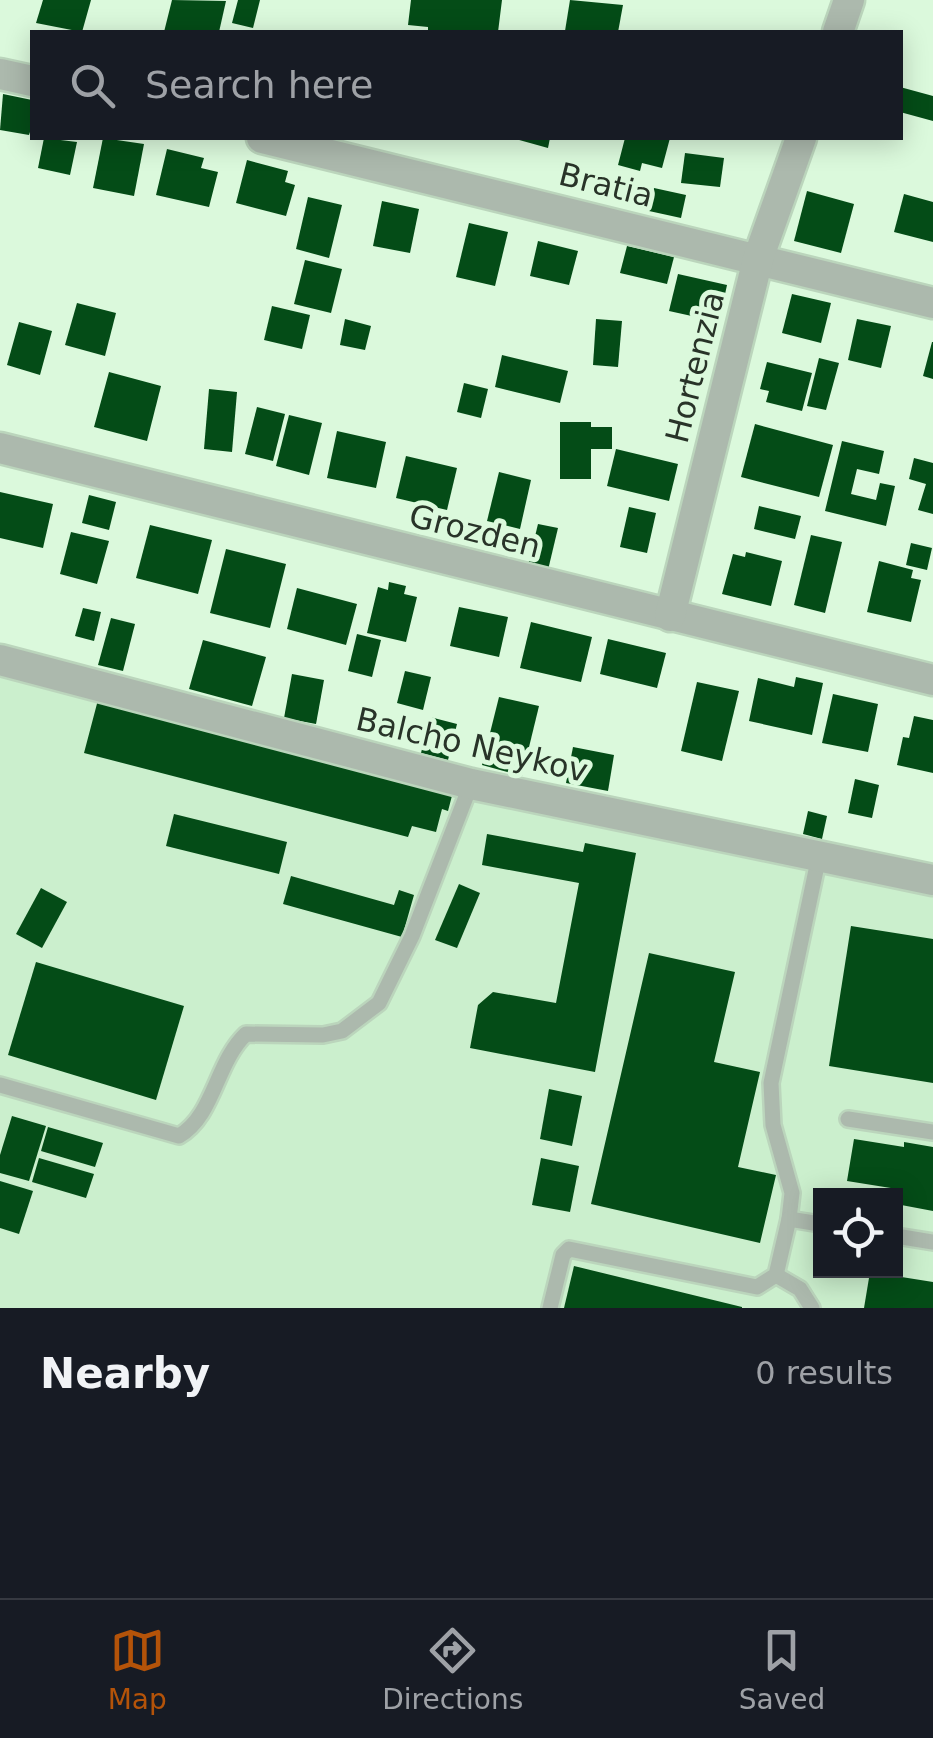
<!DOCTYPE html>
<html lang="en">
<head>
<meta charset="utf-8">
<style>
  body { margin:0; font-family:"DejaVu Sans",sans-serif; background:#20242c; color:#f1f3f6 }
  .controls { position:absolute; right:30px; bottom:30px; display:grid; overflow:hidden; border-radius:0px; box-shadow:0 5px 25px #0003 }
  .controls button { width:90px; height:90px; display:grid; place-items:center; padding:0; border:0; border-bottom:2px solid #363941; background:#171b24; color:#f1f3f6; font:50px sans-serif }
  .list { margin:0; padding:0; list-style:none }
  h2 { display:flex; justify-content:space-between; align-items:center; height:130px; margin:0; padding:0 40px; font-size:42px }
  h2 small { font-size:32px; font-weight:400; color:#9ea1a6 }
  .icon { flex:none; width:55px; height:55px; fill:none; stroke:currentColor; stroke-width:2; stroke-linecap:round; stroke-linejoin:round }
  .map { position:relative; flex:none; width:933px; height:1308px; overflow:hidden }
  .search { position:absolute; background:#171b24; box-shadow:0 5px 25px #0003; left:30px; right:30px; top:30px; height:110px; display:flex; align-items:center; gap:25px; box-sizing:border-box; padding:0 35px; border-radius:0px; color:#9ea1a6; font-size:38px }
  .sheet { height:290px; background:#171b24 }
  nav { display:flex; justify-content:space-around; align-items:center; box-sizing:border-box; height:140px; border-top:2px solid #363941; background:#171b24; font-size:28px; color:#9ea1a6 }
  nav a { display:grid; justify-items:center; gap:5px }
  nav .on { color:#b45309 }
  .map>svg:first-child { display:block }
  .built { fill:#cbefcd; fill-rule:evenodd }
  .building { fill:#044c17 }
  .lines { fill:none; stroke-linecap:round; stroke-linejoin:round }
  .service-casing { stroke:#bbd5bc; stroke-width:20 }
  .minor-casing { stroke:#bbd5bc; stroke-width:35 }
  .service { stroke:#acb9ad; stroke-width:15 }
  .minor { stroke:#acb9ad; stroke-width:30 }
  .labels { text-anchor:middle; stroke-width:10; stroke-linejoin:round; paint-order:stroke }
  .street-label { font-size:32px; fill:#283328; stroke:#dbf9dc }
</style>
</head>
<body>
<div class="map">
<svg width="933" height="1308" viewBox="0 0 933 1308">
  <rect width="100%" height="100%" fill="#dbf9dc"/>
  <path class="built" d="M0 670 465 790 933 895V1308H0ZM820 1196H896V1270H820Z"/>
  <g class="building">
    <path d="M43 0H91L82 32 36 23Z"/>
    <path d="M172 0 226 1 219 32H164Z"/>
    <path d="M238 0H260L253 28 232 23Z"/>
    <path d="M411 0H502L498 32H428V27L408 25Z"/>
    <path d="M570 0 623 5 618 32 565 31Z"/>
    <path d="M900 87 933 96V121L900 112Z"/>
    <path d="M3 94 32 100V126L29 135 0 130Z"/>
    <path d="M44 138 77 142 70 175 38 168Z"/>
    <path d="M103 138 144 144 134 196 93 188Z"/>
    <path d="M512 138H550L548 148Z"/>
    <path d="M625 138H670L662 168 642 163 640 171 618 165Z"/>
    <path d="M167 149 204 158 201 168 218 172 209 207 156 195Z"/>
    <path d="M685 153 724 158 720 187 681 183Z"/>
    <path d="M247 160 288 171 285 182 295 185 286 216 236 203Z"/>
    <path d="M654 188 686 195 681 218 649 211Z"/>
    <path d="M807 191 854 204 841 253 794 241Z"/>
    <path d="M904 194 933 202V242L894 232Z"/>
    <path d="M308 197 342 205 329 258 296 249Z"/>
    <path d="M382 201 419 209 410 253 373 246Z"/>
    <path d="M469 223 508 232 495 286 456 277Z"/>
    <path d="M538 241 578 251 569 285 530 276Z"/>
    <path d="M627 246 674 257 667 284 620 273Z"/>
    <path d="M305 260 342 269 331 313 294 304Z"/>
    <path d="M678 274 727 285 719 322 669 311Z"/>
    <path d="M792 294 831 303 821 343 782 333Z"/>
    <path d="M77 303 116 313 105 356 65 345Z"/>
    <path d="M272 306 310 315 302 349 264 340Z"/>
    <path d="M345 319 371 326 365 350 340 345Z"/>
    <path d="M596 319 622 321 618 367 593 365Z"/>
    <path d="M857 319 891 326 881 368 848 360Z"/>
    <path d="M19 322 52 331 40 375 7 365Z"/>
    <path d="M932 342H933V379L923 376Z"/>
    <path d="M502 355 568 371 560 403 495 387Z"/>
    <path d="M819 358 839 363 826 410 807 406Z"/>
    <path d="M767 362 812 373 802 411 766 402 769 391 760 389Z"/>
    <path d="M109 372 161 386 147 441 94 427Z"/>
    <path d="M464 383 488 389 481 418 457 412Z"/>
    <path d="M209 389 237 392 232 452 204 449Z"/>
    <path d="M257 407 285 414 273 461 245 454Z"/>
    <path d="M289 415 322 423 309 475 276 466Z"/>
    <path d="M560 422H591V427H612V449H591V479H560Z"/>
    <path d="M755 424 833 445 819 497 741 477Z"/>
    <path d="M337 431 386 442 376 488 327 478Z"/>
    <path d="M842 441 884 451 879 474 857 469 851 494 876 500 880 483 895 486 886 526 825 511Z"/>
    <path d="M616 449 678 464 669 501 607 486Z"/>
    <path d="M406 456 457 468 447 510 396 498Z"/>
    <path d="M914 458 933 463V514L918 510 926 484 909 479Z"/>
    <path d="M499 472 531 480 520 529 487 521Z"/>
    <path d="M0 492 53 504 43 548 0 538Z"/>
    <path d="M89 495 116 502 109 530 82 523Z"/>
    <path d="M759 506 801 516 795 539 754 529Z"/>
    <path d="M629 507 656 513 647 553 620 547Z"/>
    <path d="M538 524 558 528 548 570 528 565Z"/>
    <path d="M150 525 212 540 198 594 136 578Z"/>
    <path d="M71 532 109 541 97 584 60 574Z"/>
    <path d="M811 535 842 542 825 613 794 605Z"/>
    <path d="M911 543 932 548 927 570 906 565Z"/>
    <path d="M226 549 286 564 270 628 210 613Z"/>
    <path d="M746 552 782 561 771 606 722 594 733 554 745 557Z"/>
    <path d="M879 561 913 570 911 578 921 580 911 622 867 612Z"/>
    <path d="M389 582 406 586 404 594 417 597 406 642 367 633 378 587 388 590Z"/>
    <path d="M297 588 357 604 346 645 287 629Z"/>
    <path d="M459 607 508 617 499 657 450 646Z"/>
    <path d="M83 608 101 612 94 641 75 636Z"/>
    <path d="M111 618 135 624 123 671 98 665Z"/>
    <path d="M531 622 592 637 581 682 520 668Z"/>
    <path d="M357 634 381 640 372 677 348 671Z"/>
    <path d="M608 639 666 653 657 688 600 674Z"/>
    <path d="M203 640 266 657 252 706 189 689Z"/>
    <path d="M405 671 431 677 423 710 397 703Z"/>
    <path d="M292 674 324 680 316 724 284 718Z"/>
    <path d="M796 677 823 683 812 735 749 721 758 678 794 687Z"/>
    <path d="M697 682 739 691 722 761 681 751Z"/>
    <path d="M833 694 878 704 868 752 822 743Z"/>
    <path d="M99 696 454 788 448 811 442 809 436 832 412 826 408 837 84 753Z"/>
    <path d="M499 697 539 706 522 776 482 765Z"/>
    <path d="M914 716 933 720V773L897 765 903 737 909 738Z"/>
    <path d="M430 717 457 724 448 760 421 753Z"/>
    <path d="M573 747 614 755 608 791 566 783Z"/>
    <path d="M855 779 879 785 872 818 848 813Z"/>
    <path d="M808 811 827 816 822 839 803 834Z"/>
    <path d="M174 814 287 842 279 874 166 846Z"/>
    <path d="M487 834 583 852 585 843 636 853 595 1072 470 1048 478 1005 493 992 556 1003 579 883 482 865Z"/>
    <path d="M291 876 394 905 399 890 414 895 402 937 283 904Z"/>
    <path d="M459 884 480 893 457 948 435 940Z"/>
    <path d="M41 888 67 902 42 948 16 934Z"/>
    <path d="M851 926 933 939V1083L829 1066Z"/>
    <path d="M649 953 735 972 714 1062 760 1072 738 1167 776 1175 760 1243 591 1204Z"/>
    <path d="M36 962 184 1006 156 1100 8 1055Z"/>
    <path d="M549 1089 582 1096 572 1146 540 1139Z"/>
    <path d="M12 1116 46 1126 29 1181 0 1173V1155Z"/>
    <path d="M48 1127 103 1143 95 1167 41 1151Z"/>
    <path d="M854 1139 904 1147V1142L933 1147V1211L896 1204 897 1189 847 1181Z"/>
    <path d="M39 1158 94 1174 86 1198 32 1182Z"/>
    <path d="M541 1158 579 1166 570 1212 532 1205Z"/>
    <path d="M0 1181 33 1191 19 1234 0 1228Z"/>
    <path d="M574 1266 742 1307V1308H564Z"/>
    <path d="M870 1272 933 1282V1308H864Z"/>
  </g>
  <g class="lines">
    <g class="service-casing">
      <g id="service">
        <path d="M0 1085 179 1136C214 1116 216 1062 246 1034L323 1035 342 1031 379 1003 412 936 471 784"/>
        <path d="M848 1119 933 1132"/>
        <path d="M789 1219 792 1193 773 1125 771 1083 819 856"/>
        <path d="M896 1236 933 1242"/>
        <path d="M776 1275 800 1289 812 1308"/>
        <path d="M550 1308 563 1255 569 1249 757 1287 776 1275 789 1219 820 1224"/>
      </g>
    </g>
    <g class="minor-casing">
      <g id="minor">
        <path d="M838 32 849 0"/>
        <path d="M0 74 32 81"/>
        <path d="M262 138 933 303"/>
        <path d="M0 448 933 680"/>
        <path d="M670 616 758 259 801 138"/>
        <path d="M0 660 471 784 933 880"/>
      </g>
    </g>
    <use href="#service" class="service"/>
    <use href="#minor" class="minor"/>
  </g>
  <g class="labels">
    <g class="street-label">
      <text transform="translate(606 185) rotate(14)" y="11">Bratia</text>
      <text transform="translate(695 367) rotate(-76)" y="11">Hortenzia</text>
      <text transform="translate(475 531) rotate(14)" y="11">Grozden</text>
      <text transform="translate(472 745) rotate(13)" y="11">Balcho Neykov</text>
    </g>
  </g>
</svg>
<div class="controls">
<button><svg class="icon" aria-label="locate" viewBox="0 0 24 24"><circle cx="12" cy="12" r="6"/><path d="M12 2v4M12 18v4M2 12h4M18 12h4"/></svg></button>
</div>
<div class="search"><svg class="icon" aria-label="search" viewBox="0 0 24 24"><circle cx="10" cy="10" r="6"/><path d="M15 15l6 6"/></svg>Search here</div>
</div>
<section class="sheet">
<h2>Nearby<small>0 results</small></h2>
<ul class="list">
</ul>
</section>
<nav>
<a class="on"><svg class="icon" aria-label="map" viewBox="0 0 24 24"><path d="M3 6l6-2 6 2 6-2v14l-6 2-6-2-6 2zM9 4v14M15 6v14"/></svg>Map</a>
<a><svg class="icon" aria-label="directions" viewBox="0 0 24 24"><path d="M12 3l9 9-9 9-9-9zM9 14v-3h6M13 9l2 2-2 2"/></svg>Directions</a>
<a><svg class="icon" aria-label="saved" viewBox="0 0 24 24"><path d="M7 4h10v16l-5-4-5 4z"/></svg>Saved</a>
</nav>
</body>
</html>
